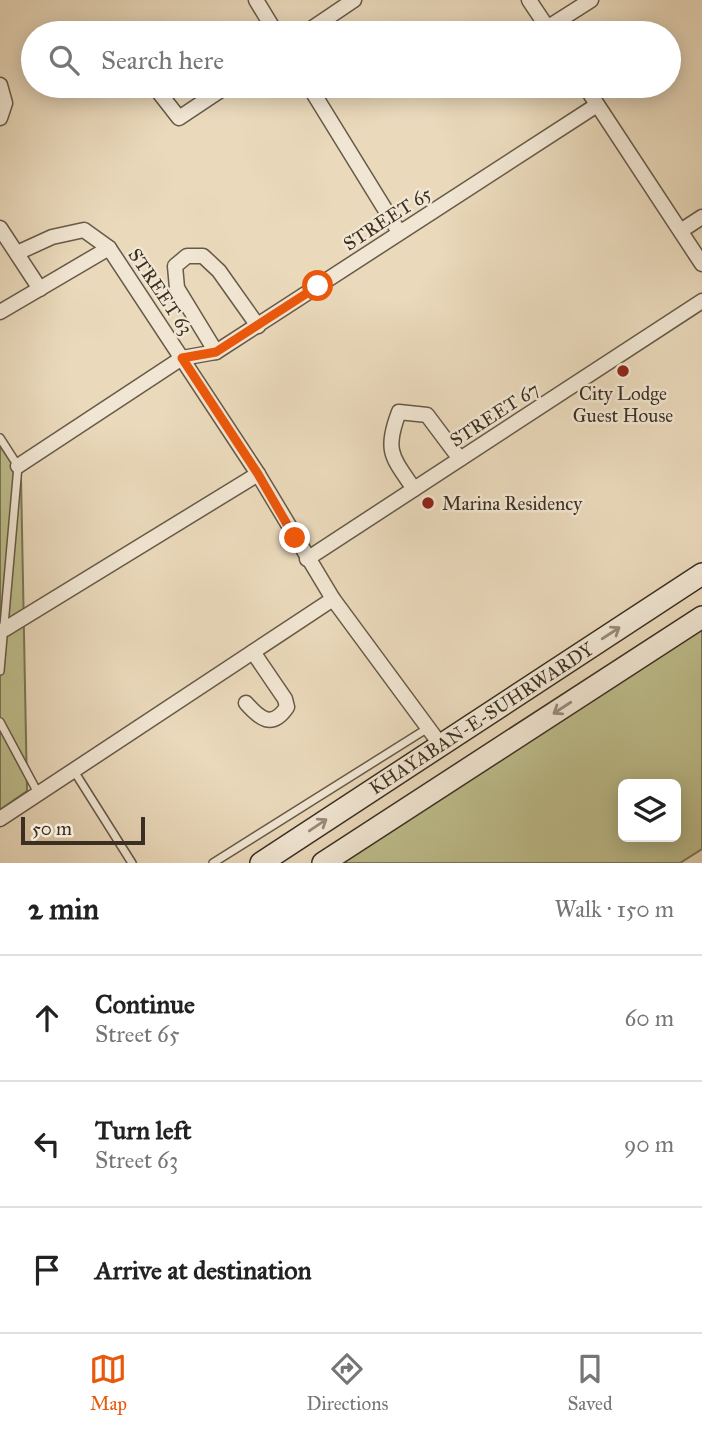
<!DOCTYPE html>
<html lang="en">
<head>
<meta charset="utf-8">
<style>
  body { margin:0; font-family:"IM FELL Great Primer",serif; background:#f2f2f2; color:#222 }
  .controls { position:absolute; right:21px; bottom:21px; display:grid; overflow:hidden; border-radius:10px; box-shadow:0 4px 18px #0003 }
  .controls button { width:63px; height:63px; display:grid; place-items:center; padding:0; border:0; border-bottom:2px solid #e0e0e0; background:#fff; color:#222; font:35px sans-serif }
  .scale { position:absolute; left:21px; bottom:18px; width:124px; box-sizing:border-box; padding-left:7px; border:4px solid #3a2f21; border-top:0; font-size:19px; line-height:24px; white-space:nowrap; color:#3a2f21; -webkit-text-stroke:5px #f1e6d3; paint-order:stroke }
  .stop { position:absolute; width:21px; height:21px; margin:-16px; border:5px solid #ea580c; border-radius:50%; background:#fff }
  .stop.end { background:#ea580c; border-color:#fff; box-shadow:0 2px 7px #0008 }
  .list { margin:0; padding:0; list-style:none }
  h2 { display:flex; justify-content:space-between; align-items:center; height:91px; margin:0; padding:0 28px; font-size:30px }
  h2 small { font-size:23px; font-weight:400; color:#767676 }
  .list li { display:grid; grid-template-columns:46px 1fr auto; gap:21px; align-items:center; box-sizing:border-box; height:126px; padding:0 28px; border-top:2px solid #e0e0e0 }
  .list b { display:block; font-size:26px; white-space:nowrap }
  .list p { margin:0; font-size:23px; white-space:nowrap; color:#767676 }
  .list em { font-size:23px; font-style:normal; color:#767676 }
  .icon { flex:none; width:38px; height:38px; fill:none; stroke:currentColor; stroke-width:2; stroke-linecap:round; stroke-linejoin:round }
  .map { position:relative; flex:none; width:702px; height:863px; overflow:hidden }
  .search { position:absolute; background:#fff; box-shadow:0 4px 18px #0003; left:21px; right:21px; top:21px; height:77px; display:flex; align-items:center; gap:18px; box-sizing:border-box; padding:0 24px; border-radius:38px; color:#767676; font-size:26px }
  .sheet { height:469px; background:#fff }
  nav { display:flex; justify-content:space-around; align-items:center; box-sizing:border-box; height:98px; border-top:2px solid #e0e0e0; background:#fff; font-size:19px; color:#767676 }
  nav a { display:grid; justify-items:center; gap:4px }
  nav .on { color:#ea580c }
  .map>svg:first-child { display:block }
  .green { fill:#bdbd8b; stroke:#7c7656; stroke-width:2; fill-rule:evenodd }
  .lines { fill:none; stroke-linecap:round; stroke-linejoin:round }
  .lane-casing { stroke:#665a48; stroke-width:10 }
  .street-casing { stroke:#665a48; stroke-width:17 }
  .secondary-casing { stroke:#3a2f21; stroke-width:24 }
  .lane { stroke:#f1e6d3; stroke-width:7 }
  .street { stroke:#f1e6d3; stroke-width:14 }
  .secondary { stroke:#f1e6d3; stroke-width:21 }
  .oneway { stroke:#968a7a }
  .route { stroke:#ea580c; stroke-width:9 }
  .poi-dot { fill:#8f2418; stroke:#f1e6d3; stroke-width:2.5 }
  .labels { text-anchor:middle; stroke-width:5; stroke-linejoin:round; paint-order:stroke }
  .street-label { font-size:19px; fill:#3a2f21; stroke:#f1e6d3 }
  .poi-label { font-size:19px; fill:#3a2f21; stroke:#f1e6d3 }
</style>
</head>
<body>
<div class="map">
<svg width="702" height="863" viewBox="0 0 702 863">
  <rect width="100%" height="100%" fill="#ead9bb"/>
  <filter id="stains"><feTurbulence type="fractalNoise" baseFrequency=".00286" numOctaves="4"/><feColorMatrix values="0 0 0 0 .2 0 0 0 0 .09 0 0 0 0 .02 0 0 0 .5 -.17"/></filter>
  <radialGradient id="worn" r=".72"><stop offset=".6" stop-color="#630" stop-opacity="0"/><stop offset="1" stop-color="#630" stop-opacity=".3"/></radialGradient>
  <g class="green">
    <path d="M0 446 21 477 27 791 0 810Z"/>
    <path d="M702 628V849L680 863H337ZM623 784H676V837H623Z"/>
  </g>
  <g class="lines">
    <g class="lane-casing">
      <g id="lane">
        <path d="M0 438 18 466 0 671"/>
        <path d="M0 722 38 793"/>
        <path d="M74 771 132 863"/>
        <path d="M213 863 428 728"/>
      </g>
    </g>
    <g class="street-casing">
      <g id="street">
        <path d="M256 0 276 33"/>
        <path d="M529 0 551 33"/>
        <path d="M547 28 591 0"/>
        <path d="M305 33 354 0"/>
        <path d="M0 85 5 103 0 118"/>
        <path d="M154 86 179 118 227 86"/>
        <path d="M309 86 399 232"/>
        <path d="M585 86 702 264"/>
        <path d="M0 228 40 289"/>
        <path d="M682 230 702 217"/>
        <path d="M17 253 52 237 84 230 109 248 258 474 333 599 440 744"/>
        <path d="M0 312 109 248"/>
        <path d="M216 352 177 288 175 266 187 256H203L219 271 258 326"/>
        <path d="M18 466 182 358 216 352 597 105"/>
        <path d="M414 489C392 457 384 451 399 412L427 415 460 459"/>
        <path d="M307 559 702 301"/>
        <path d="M5 629 258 474"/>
        <path d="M246 703C260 719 272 729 287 707L285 699 253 652"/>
        <path d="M0 819 333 599"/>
      </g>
    </g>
    <g class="secondary-casing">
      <g id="secondary">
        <path d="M261 863 702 574"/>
        <path d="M323 863 702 617"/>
      </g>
    </g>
    <use href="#lane" class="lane"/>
    <use href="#street" class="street"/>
    <use href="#secondary" class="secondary"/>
  </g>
  <defs><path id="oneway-shaft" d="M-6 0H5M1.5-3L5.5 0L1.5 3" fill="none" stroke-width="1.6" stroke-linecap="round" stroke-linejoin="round" transform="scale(1.75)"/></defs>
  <g class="oneway">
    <use href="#oneway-shaft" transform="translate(611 633) rotate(-33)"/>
    <use href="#oneway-shaft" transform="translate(562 708) rotate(147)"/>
    <use href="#oneway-shaft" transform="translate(318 825) rotate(-34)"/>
  </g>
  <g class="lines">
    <path class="route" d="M295 538 258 474 182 358 216 352 318 286"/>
  </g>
  <g class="poi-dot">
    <circle cx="623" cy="371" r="7"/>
    <circle cx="428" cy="503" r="7"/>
  </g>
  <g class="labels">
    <g class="street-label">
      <text transform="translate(387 218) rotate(-33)" y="7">STREET 65</text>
      <text transform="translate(161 291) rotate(56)" y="7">STREET 63</text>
      <text transform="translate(494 414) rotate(-33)" y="7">STREET 67</text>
      <text transform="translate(481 718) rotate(-33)" y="7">KHAYABAN-E-SUHRWARDY</text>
    </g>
    <g class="poi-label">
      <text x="623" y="400">City Lodge<tspan x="623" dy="22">Guest House</tspan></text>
      <text x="442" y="510" text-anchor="start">Marina Residency</text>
    </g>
  </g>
  <rect width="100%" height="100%" filter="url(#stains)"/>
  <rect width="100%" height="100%" fill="url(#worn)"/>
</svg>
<div class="controls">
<button><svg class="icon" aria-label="layers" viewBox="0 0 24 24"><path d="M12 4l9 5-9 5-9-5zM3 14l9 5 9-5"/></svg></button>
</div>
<div class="scale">50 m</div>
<div class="stop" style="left:318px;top:286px"></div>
<div class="stop end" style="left:295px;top:538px"></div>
<div class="search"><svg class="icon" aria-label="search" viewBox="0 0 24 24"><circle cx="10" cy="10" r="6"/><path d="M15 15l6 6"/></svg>Search here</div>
</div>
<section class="sheet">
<h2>2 min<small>Walk · 150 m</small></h2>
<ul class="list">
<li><svg class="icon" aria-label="ahead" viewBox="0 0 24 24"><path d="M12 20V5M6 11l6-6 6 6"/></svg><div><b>Continue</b><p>Street 65</p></div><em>60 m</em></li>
<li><svg class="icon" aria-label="left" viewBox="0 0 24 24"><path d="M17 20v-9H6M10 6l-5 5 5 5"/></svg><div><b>Turn left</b><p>Street 63</p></div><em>90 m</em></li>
<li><svg class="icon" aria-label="arrive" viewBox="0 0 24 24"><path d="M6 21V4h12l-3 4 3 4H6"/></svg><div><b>Arrive at destination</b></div></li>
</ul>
</section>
<nav>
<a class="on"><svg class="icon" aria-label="map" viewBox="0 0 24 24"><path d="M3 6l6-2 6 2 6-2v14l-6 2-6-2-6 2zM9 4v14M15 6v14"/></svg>Map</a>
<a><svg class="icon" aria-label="directions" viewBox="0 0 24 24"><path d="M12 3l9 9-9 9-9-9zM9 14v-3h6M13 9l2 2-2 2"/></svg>Directions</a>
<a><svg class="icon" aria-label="saved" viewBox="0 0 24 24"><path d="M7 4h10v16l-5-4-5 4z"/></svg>Saved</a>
</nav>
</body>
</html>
